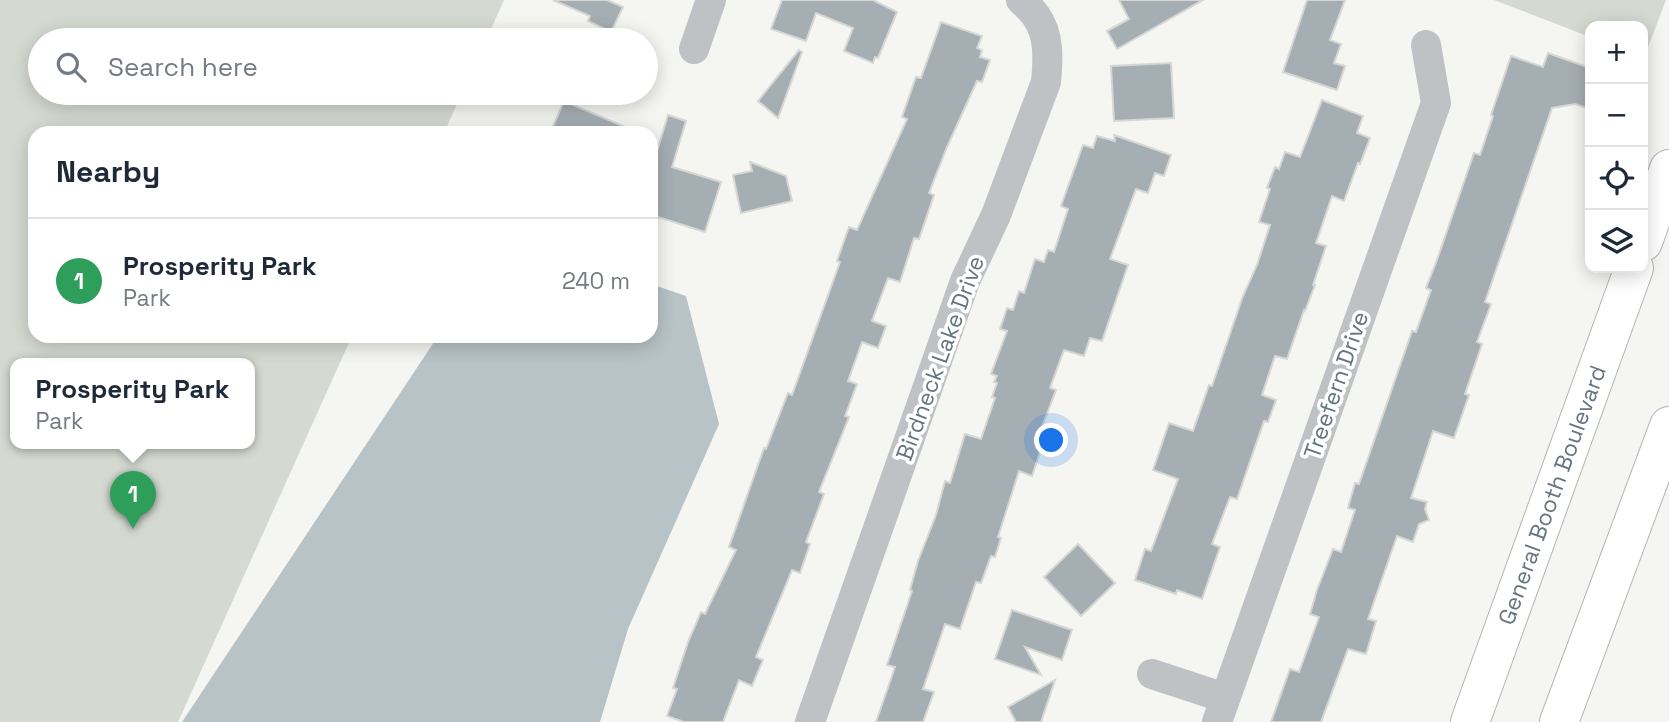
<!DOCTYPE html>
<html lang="en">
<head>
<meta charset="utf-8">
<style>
  body { margin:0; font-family:"Space Grotesk",sans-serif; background:#f2f2f3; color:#1f2937 }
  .controls { position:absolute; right:21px; top:21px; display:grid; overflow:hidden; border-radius:14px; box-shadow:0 4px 18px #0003 }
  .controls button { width:63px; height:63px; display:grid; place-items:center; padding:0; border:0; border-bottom:2px solid #e0e1e3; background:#fff; color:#1f2937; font:35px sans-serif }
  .you { position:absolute; left:1052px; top:441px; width:24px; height:24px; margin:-18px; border:5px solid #fff; border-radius:50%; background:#1a73e8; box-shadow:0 0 0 10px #1a73e833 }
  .badge { display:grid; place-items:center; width:46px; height:46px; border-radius:50%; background:#e15326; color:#fff; font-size:23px; font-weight:700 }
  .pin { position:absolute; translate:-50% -58px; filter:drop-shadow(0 2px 4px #0008) }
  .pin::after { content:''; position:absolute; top:37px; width:24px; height:21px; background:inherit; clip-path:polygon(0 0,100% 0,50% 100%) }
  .popup { position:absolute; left:10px; top:358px; width:245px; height:91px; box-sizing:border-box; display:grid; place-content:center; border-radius:14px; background:#fff; filter:drop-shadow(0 2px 5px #0005); font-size:23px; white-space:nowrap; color:#747a83 }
  .popup b { font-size:26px; color:#1f2937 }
  .popup::after { content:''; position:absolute; left:50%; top:100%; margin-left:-14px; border:14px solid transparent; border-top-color:#fff }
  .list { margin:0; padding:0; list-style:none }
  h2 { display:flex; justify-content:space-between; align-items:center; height:91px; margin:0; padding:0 28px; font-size:30px }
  h2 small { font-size:23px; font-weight:400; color:#747a83 }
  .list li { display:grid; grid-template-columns:46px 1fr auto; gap:21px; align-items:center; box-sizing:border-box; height:126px; padding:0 28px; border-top:2px solid #e0e1e3 }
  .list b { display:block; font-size:26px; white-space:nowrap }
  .list p { margin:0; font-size:23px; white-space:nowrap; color:#747a83 }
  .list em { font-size:23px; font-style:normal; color:#747a83 }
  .icon { flex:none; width:38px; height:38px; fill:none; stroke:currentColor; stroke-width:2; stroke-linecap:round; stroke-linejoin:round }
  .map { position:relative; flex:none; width:1669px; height:722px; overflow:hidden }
  .search { position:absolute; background:#fff; box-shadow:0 4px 18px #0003; left:28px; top:28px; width:630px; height:77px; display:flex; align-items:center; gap:18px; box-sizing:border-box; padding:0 24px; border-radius:38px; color:#747a83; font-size:26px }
  .panel { position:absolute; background:#fff; box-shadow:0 4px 18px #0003; left:28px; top:126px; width:630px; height:217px; border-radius:21px }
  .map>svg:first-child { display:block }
  .green { fill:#d4dad1; fill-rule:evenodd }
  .water { fill:#b8c3c8 }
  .building { fill:#a5aeb3; stroke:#d6d7d4; stroke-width:2 }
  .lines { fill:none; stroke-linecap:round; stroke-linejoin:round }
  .highway-casing { stroke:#b1b5b8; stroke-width:40 }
  .street { stroke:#bec2c5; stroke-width:30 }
  .highway { stroke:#fff; stroke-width:38 }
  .labels { text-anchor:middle; stroke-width:7; stroke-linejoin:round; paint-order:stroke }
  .street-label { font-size:23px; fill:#647582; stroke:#fff }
</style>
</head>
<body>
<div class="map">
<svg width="1669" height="722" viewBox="0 0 1669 722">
  <rect width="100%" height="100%" fill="#f5f5f1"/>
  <g class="green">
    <path d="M0 0H504L486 40H40V93H462L444 133H35V336H352L178 722H0ZM16 363H250V443H16Z"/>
    <path d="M1494 0H1666L1644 58H1643V26H1590V37Z"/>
  </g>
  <path class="water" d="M651 284 686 296 719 424 628 629 600 722H182L438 336H651Z"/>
  <g class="building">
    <path d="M553 0H607L623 7 611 32 588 21 590 16Z"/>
    <path d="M782 0H873L897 12 878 58 875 57 873 63 844 51 853 28 816 13 806 41 771 29Z"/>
    <path d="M1119 0H1203L1117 49 1107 31 1129 19Z"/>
    <path d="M1307 0H1345L1330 40 1341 44 1334 63 1345 66 1337 90 1283 72Z"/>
    <path d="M941 22 982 36 977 48 982 50 980 57 990 60 982 82 977 81 947 147 929 193 934 195 919 239 914 238 900 282 888 278 872 321 886 326 878 348 862 342 848 381 857 384 845 416 849 417 819 492 824 494 806 542 810 544 800 573 792 570 756 657 763 660 752 686 739 680 723 722H684L667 716 677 689 673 688 688 642 701 612 705 614 736 550 729 547 764 448 766 449 788 393 792 395 840 262 837 261 849 227 857 230 907 119 902 117 916 77 921 78Z"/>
    <path d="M799 50 802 52 778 118 758 101Z"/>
    <path d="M1548 53 1590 68V109L1575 104 1552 108 1485 302 1491 304 1477 342 1482 344 1465 394 1469 395 1454 438 1433 431 1411 498 1427 502 1425 509 1429 520 1419 524 1413 542 1397 536 1368 619 1376 621 1366 654 1348 649 1321 722H1271L1290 669 1299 672 1319 617 1310 614 1317 590 1333 549 1341 552 1355 510 1348 508 1355 483 1359 484 1412 331 1416 332 1431 290 1426 288 1437 260 1474 153 1480 155 1493 116 1491 115 1511 56 1543 67Z"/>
    <path d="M1171 63 1174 118 1114 121 1111 66Z"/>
    <path d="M1322 100 1363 116 1357 133 1370 138 1360 164 1358 163 1344 201 1332 196 1316 243 1326 246 1313 285H1315L1305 311 1304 310 1287 359 1275 356 1262 395 1276 400 1268 422 1264 421 1237 499 1230 497 1212 544 1220 547 1202 599 1177 590 1176 594 1135 580 1145 549 1151 551 1178 479 1153 470 1169 423 1193 431 1209 385 1212 386 1243 296 1257 265 1270 225 1259 222 1270 189 1267 188 1275 167 1279 169 1285 152 1300 157Z"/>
    <path d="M564 101 639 133H550Z"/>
    <path d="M668 115 686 121 672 167 721 182 705 232 658 217 656 221 651 220V160L654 161Z"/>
    <path d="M1114 135 1171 155 1164 176 1155 173 1148 193 1136 189 1110 259 1128 265 1102 341 1090 338 1084 356 1064 350 1050 388 1056 390 1037 440 1043 443 1032 476 1019 471 998 537 1001 538 995 557 991 556 981 583 976 582 960 629 945 624 923 689 934 692 923 722H876L895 667 887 665 912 591 910 590 918 561 936 515 945 481 950 483 965 434 981 439 995 398 992 397 997 383 994 382 997 376 991 374 1007 331 1000 329 1007 308 1013 310 1019 291 1024 293 1035 259 1044 262 1048 250 1054 252 1068 209 1061 206 1083 145 1093 148 1097 136 1115 141Z"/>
    <path d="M750 162 786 176 792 201 741 213 733 175 752 171Z"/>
    <path d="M1078 544 1115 583 1081 616 1044 577Z"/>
    <path d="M1012 610 1072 630 1062 660 1025 647 1041 675 995 659Z"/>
    <path d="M1055 680 1041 722H1016L1008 707Z"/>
  </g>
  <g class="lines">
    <g class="highway-casing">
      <g id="highway">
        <path d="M1643 242 1669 169"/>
        <path d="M1470 722 1634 268"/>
        <path d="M1559 722 1669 426"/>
      </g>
    </g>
    <g class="street">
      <path d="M694 49 711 0"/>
      <path d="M1152 674 1225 698"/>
      <path d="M810 722 965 281 996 215 1046 82C1048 61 1050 35 1036 16 1032 10 1026 5 1021 0"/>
      <path d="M1217 722 1436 103 1426 45"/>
    </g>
    <use href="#highway" class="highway"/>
  </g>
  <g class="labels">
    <g class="street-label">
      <text transform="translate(940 358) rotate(-70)" y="8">Birdneck Lake Drive</text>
      <text transform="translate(1336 385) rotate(-71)" y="8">Treefern Drive</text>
      <text transform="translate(1552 495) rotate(-70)" y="8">General Booth Boulevard</text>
    </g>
  </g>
</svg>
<div class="controls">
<button>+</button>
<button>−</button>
<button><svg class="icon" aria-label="locate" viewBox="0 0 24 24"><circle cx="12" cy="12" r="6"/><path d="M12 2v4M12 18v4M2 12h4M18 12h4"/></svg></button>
<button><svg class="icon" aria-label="layers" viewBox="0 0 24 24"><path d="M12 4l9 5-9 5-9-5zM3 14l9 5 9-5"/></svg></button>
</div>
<div class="you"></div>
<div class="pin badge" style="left:133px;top:529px;background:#2e9e5b">1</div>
<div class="popup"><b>Prosperity Park</b>Park</div>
<div class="search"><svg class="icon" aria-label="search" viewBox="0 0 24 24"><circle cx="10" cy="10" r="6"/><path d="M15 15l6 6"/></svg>Search here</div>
<section class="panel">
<h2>Nearby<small></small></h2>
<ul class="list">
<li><span class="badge" style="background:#2e9e5b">1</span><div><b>Prosperity Park</b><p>Park</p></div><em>240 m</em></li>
</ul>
</section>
</div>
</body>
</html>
